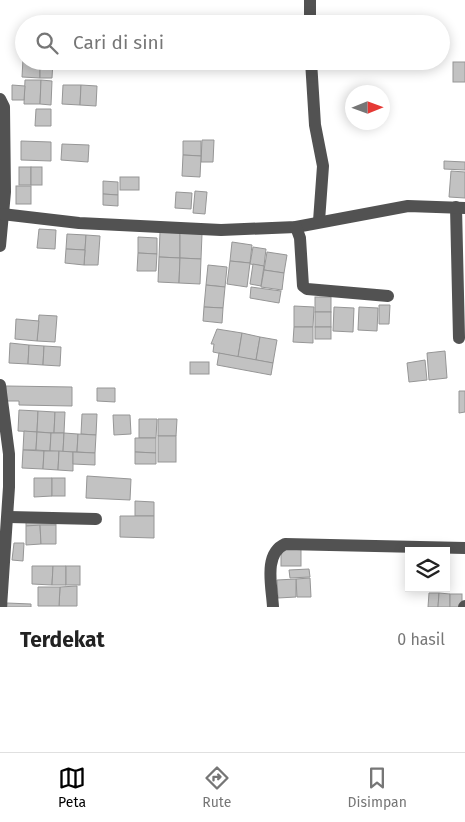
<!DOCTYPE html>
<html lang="id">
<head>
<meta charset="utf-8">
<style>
  body { margin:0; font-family:"Fira Sans",sans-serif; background:#f2f2f2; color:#222 }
  .controls { position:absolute; right:15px; bottom:15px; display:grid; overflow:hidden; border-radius:0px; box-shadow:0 2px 12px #0003 }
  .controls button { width:45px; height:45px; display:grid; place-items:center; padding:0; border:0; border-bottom:1px solid #e0e0e0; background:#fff; color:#222; font:25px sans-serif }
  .compass { position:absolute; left:345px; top:85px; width:45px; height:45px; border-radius:50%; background:#fff; box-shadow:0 2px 12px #0003; rotate:89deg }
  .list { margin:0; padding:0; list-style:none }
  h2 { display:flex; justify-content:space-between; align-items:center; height:65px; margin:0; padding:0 20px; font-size:21px }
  h2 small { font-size:16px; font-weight:400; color:#767676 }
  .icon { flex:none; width:28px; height:28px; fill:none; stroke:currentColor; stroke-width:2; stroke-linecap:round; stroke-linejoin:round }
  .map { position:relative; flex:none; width:465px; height:607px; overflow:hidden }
  .search { position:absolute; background:#fff; box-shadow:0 2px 12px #0003; left:15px; right:15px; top:15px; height:55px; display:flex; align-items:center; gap:12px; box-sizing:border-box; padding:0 18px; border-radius:28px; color:#767676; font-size:19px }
  .sheet { height:145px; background:#fff }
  nav { display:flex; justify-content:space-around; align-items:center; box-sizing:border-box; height:70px; border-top:1px solid #e0e0e0; background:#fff; font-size:14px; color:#767676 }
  nav a { display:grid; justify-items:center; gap:2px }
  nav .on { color:#000 }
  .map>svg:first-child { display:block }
  .building { fill:#c2c2c2; stroke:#969696 }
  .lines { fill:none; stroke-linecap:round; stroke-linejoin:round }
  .minor { stroke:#525252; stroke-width:12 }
</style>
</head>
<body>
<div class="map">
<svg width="465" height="607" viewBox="0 0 465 607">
  <rect width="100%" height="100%" fill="#fff"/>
  <g class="building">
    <path d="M23 59 24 61H40V78L22 77Z"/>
    <path d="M40 61H53L52 78H40Z"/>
    <rect x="453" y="62" width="12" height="20"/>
    <path d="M25 80H41L40 104H24Z"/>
    <path d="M41 80 52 81 51 105 40 104Z"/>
    <path d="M12 85 25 86 24 100H12Z"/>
    <path d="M63 85H81L80 105 62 104Z"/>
    <path d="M81 85 97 86 96 106 80 105Z"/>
    <path d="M36 109H51V126H35Z"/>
    <path d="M202 140H214L213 162H201Z"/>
    <path d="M21 141 51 142V161L21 160Z"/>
    <path d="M183 141H201V156L183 155Z"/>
    <path d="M62 144 89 145 88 162 61 160Z"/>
    <path d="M183 155 201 156 200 177 182 176Z"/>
    <path d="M444 161 465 162V170L444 169Z"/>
    <rect x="19" y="167" width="12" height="18"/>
    <rect x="31" y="167" width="11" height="18"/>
    <path d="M451 171 465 172V198L449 197Z"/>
    <rect x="120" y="177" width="19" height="13"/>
    <path d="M103 181 118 182V195L103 194Z"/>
    <rect x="16" y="186" width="15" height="18"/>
    <path d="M195 191 207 192 205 214 193 213Z"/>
    <path d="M176 192 192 193 191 209 175 208Z"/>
    <path d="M103 194 118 195V206L103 205Z"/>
    <path d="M39 229 56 230 55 249 37 248Z"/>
    <path d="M160 232 180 233V258L159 257Z"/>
    <path d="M180 233 202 234 201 259 180 258Z"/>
    <path d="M67 234 86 235 85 250 66 249Z"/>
    <path d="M86 235 100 236 98 265H84Z"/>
    <path d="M138 237 157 238V254L138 253Z"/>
    <path d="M232 242 252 245 250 263 230 261Z"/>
    <path d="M253 247 266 249 264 266 250 264Z"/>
    <path d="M66 249 85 250 84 265 65 263Z"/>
    <path d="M267 252 287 255 284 273 264 270Z"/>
    <path d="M138 253 157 254 156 271H137Z"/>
    <path d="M159 257 180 258 179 283 158 282Z"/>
    <path d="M180 258 201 259 200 284 179 283Z"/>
    <path d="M230 261 250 263 247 287 227 284Z"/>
    <path d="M253 264 264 266 261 286 250 284Z"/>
    <path d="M208 265 227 267 225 287 206 285Z"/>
    <path d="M264 270 284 273 282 290 261 287Z"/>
    <path d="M206 285 225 287 223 308 204 307Z"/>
    <path d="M251 287 281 291 279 303 250 298Z"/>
    <rect x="315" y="297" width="16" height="15"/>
    <path d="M379 305H390L389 324H379Z"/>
    <path d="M294 306 314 307 313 327H294Z"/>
    <path d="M204 307 223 308 222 323 203 321Z"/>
    <path d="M334 307 354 308 353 332 333 331Z"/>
    <path d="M359 307 378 308 377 331 358 330Z"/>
    <rect x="315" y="312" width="16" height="15"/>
    <path d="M39 315 57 316 55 342 37 341Z"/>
    <path d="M16 319 39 321 37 341 15 339Z"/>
    <path d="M294 327H313V343L293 342Z"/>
    <rect x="315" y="327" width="16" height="12"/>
    <path d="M217 329 242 333 238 357 213 352 214 344H211Z"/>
    <path d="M242 333 260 337 256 360 238 357Z"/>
    <path d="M260 337 277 340 273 363 256 360Z"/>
    <path d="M10 343 29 345 28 364 9 363Z"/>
    <path d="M29 345 44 346 43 365 28 364Z"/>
    <path d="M44 346 61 347 60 366 43 365Z"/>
    <path d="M445 351 447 378 429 380 427 353Z"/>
    <path d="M219 353 273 363 271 375 217 365Z"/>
    <path d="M425 360 427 380 409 382 407 363Z"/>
    <rect x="190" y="362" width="19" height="12"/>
    <path d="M6 386 72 387V406L19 405V401H6Z"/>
    <path d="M97 388H115V402L97 401Z"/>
    <path d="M459 391H465V412L459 413Z"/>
    <path d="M19 410 38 411 37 432 18 431Z"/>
    <path d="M38 411 55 412 54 433 37 432Z"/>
    <path d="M55 412H65L64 433H54Z"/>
    <path d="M82 414H97L96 435 81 434Z"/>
    <path d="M113 415H130L131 434 114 435Z"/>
    <path d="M139 419H157L156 438H139Z"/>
    <path d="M158 419H177L176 436H158Z"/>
    <path d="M24 431 37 432 36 450H23Z"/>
    <path d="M37 432 51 433 50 451 36 450Z"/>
    <path d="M51 433H64L63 452 50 451Z"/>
    <path d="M64 433 78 434 77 452H63Z"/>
    <path d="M78 434 96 435 95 453 77 452Z"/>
    <rect x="158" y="436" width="18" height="26"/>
    <path d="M135 438H156V453L135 452Z"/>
    <path d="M23 450 44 451 43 469 22 468Z"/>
    <path d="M44 451H59L58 470 43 469Z"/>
    <path d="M59 451 73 452V471L58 470Z"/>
    <path d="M73 452 95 453V465L73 464Z"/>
    <path d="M135 452 156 453V464H135Z"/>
    <path d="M87 476 131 479 130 500 86 498Z"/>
    <path d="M34 478H52V496L34 497Z"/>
    <rect x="52" y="478" width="13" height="18"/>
    <path d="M135 501 154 502V516H135Z"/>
    <path d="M120 516H154V538L120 537Z"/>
    <path d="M26 518H56V525L26 526Z"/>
    <path d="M40 525 41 544 26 545V526Z"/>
    <path d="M40 525H56V544H41Z"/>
    <path d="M14 543H24L23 561 12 560Z"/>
    <rect x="281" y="549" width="20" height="17"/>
    <path d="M32 566H53L52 585 32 584Z"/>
    <path d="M53 566H66V585H52Z"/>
    <rect x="66" y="566" width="14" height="19"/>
    <path d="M309 569 310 577 290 578 289 570Z"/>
    <path d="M310 578 311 597H297L296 579Z"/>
    <path d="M296 579V597L278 598 277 580Z"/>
    <path d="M77 586V606H59L60 587Z"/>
    <path d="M38 587H60L59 606H38Z"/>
    <path d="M429 593H439L438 607H428Z"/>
    <path d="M439 593 450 594V607H438Z"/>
    <rect x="450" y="594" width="12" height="13"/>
    <path d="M7 603 31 604V607H7Z"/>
  </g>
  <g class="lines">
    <g class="minor">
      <path d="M310 0V24"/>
      <path d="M311 61 315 125 323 166 319 221"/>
      <path d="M0 99 4 107 5 192 0 246"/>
      <path d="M456 207 459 338"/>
      <path d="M2 214 79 223 221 230 296 227 408 206 465 208"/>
      <path d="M296 227 300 238 303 286 307 289 388 296"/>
      <path d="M0 385 9 454V487L1 607"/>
      <path d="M9 517 96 519"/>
      <path d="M273 607C272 587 263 554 285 544L465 548"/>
      <path d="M464 607 465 606"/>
    </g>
  </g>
</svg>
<div class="controls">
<button><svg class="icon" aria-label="layers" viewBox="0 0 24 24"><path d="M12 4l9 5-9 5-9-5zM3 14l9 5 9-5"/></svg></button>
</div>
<svg class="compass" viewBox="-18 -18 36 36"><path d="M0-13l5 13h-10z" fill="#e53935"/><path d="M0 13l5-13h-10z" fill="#767676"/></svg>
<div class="search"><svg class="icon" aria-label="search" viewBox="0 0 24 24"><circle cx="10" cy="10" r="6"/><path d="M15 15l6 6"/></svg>Cari di sini</div>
</div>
<section class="sheet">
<h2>Terdekat<small>0 hasil</small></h2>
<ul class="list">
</ul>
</section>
<nav>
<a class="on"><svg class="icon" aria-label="map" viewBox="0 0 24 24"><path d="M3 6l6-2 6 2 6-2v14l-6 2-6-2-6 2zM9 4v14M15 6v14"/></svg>Peta</a>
<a><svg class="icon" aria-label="directions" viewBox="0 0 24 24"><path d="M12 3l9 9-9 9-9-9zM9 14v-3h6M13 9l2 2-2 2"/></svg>Rute</a>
<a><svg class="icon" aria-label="saved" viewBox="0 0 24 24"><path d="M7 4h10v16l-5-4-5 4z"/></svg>Disimpan</a>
</nav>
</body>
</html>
